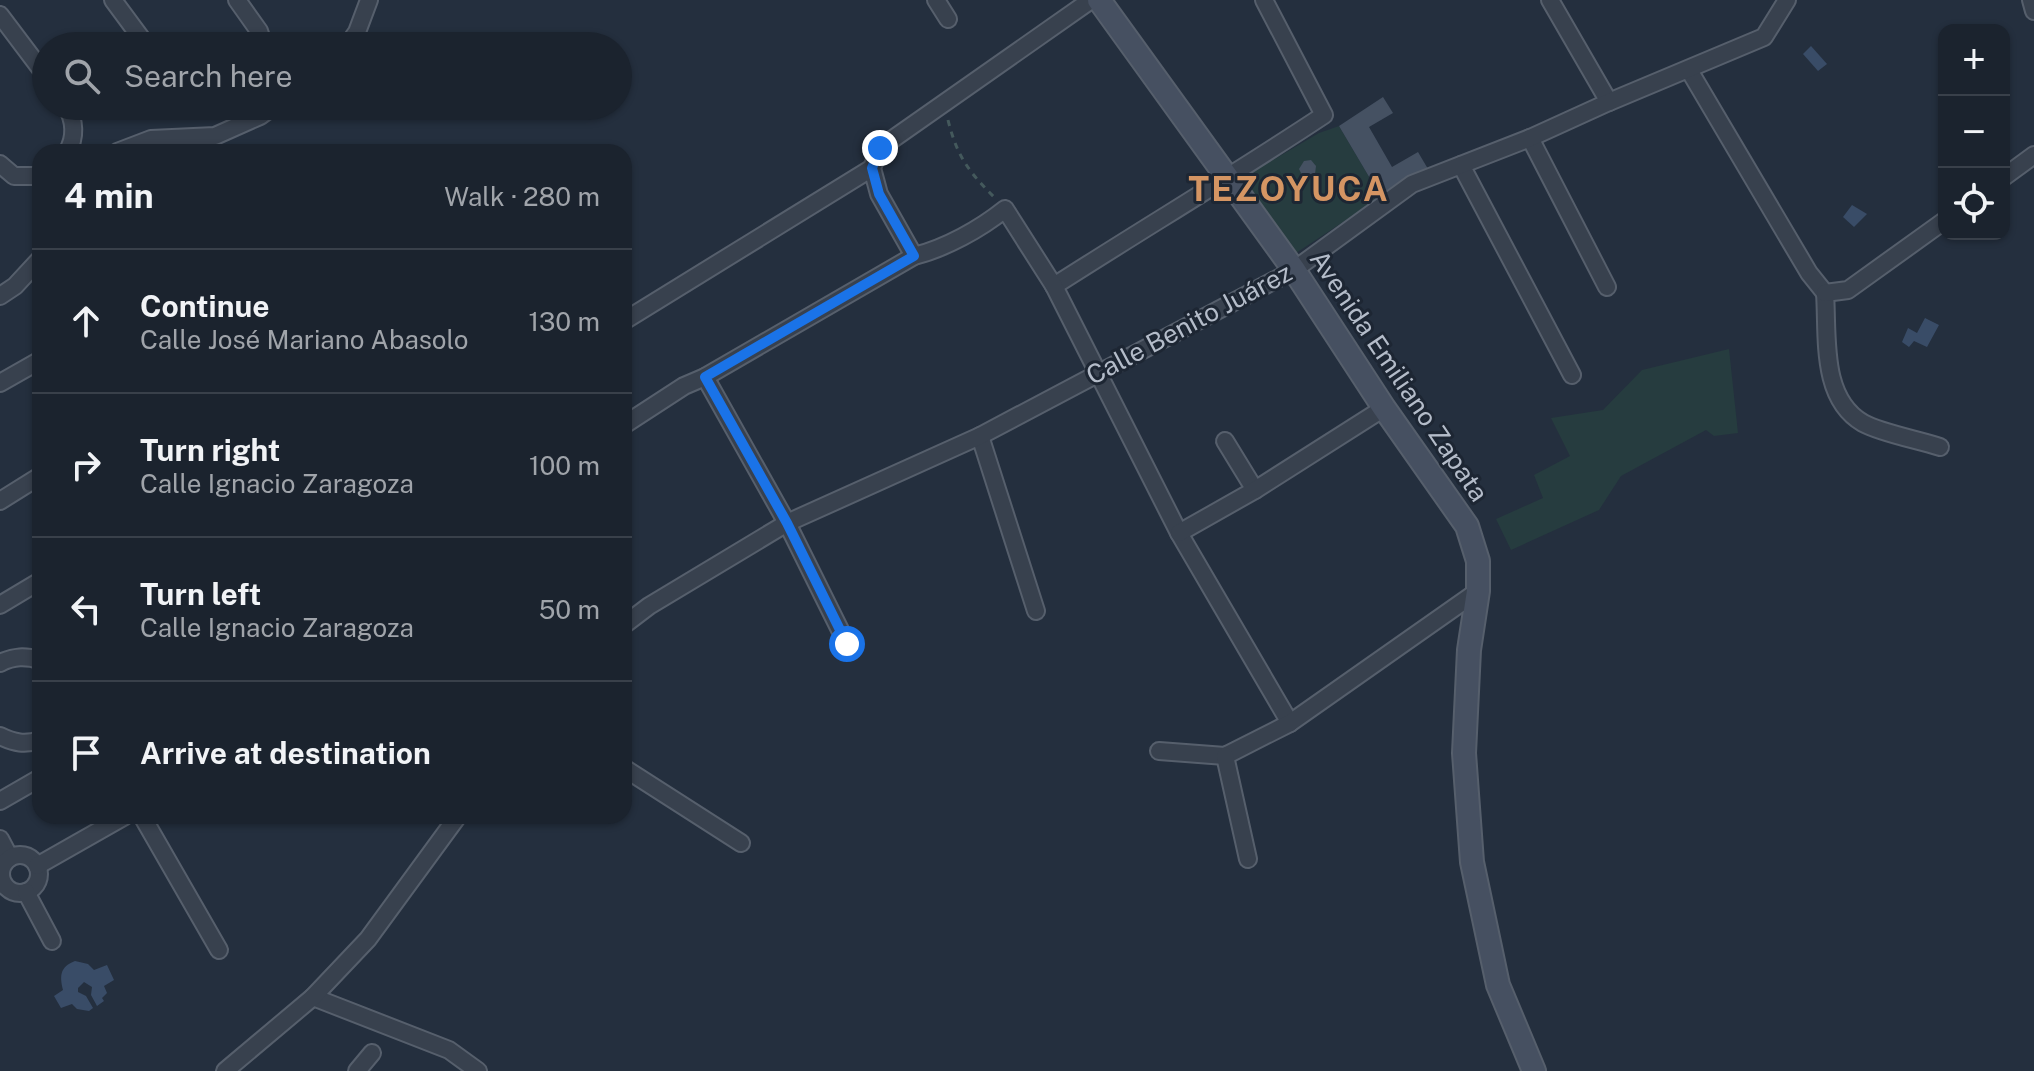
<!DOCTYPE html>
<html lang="en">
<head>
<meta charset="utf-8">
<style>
  body { margin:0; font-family:"Public Sans",sans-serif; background:#242b36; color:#f1f3f6 }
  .controls { position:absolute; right:24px; top:24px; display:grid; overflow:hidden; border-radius:16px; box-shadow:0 2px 6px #0004 }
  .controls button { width:72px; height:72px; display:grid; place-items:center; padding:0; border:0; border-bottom:2px solid #39404a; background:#1b232e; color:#f1f3f6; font:40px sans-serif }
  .stop { position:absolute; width:24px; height:24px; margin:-18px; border:6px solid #1a73e8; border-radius:50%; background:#fff }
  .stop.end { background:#1a73e8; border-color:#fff; box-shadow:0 2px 8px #0008 }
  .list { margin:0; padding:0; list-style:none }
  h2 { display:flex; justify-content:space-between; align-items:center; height:104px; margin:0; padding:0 32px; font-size:34px }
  h2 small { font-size:26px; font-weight:400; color:#a0a4aa }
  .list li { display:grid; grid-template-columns:52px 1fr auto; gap:24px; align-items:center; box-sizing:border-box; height:144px; padding:0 32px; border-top:2px solid #39404a }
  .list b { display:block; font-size:30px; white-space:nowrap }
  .list p { margin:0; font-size:26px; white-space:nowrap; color:#a0a4aa }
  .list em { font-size:26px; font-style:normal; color:#a0a4aa }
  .icon { flex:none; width:44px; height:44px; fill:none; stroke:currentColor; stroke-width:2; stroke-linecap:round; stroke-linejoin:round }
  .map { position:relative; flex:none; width:2034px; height:1071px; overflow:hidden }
  .search { position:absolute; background:#1b232e; box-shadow:0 2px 6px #0004; left:32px; top:32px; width:600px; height:88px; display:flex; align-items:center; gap:20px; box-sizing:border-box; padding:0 28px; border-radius:44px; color:#a0a4aa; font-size:30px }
  .panel { position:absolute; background:#1b232e; box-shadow:0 2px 6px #0004; left:32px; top:144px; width:600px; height:680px; border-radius:24px }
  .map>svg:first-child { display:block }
  .green { fill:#263c3f }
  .water { fill:#394c67 }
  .building { fill:#455162 }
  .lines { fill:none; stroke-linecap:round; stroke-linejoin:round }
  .street-casing { stroke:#565f6c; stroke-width:20 }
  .secondary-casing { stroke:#565f6c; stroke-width:26 }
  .path { stroke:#44595c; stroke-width:3; stroke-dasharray:6 6; stroke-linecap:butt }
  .street { stroke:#38414e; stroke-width:16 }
  .secondary { stroke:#465061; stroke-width:22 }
  .route { stroke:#1a73e8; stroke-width:10 }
  .labels { text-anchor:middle; stroke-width:6; stroke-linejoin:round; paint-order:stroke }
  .street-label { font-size:26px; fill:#b4bcc9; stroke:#1d2633 }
  .district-label { font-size:34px; font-weight:bold; letter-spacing:2px; fill:#d59563; stroke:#1d2633 }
</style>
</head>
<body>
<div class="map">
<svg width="2034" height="1071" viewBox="0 0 2034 1071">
  <rect width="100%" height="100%" fill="#242f3e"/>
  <g class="green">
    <path d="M1339 126 1381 197 1296 253 1242 178 1319 133Z"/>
    <path d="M1729 349 1738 433 1714 436 1706 430 1621 476 1599 510 1511 550 1496 519 1543 498 1534 475 1570 456 1551 418 1603 410 1642 370Z"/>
  </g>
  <g class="water">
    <path d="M1811 46 1827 64 1818 71 1803 54Z"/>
    <path d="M1852 205 1867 214 1854 227 1843 217Z"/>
    <path d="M1925 318 1939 325 1927 347 1914 341 1909 347 1902 342 1908 328 1917 333Z"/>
    <path d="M75 961 88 964 94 970 107 965 114 980 104 986 107 993 102 998 104 1001 97 1006 91 995 92 987 84 982 78 988V992L86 996 93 1008 89 1011 77 1009 72 1004 61 1008 54 996 63 990C60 977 59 967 75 961Z"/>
  </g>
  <g class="building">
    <path d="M1383 97 1393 113 1369 127 1392 167 1418 152 1428 169 1381 197 1339 126Z"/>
    <path d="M1311 160 1316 166 1315 174 1302 175 1299 169 1304 161Z"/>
  </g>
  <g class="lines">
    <g class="street-casing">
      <g id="street">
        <path d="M113 0 147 46"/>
        <path d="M237 0 259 31 264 46"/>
        <path d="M936 0 948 19"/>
        <path d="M1550 0 1609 102"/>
        <path d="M2031 0 2034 11"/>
        <path d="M0 15 46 76"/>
        <path d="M347 46 357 32 369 0"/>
        <path d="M1689 70 1809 273 1825 293"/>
        <path d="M66 106C75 120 76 138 67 152"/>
        <path d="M1530 138 1607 287"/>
        <path d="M117 152 151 139 215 136 260 116 274 106"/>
        <path d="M0 164 14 176H35L40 173"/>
        <path d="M1461 165 1572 375"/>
        <path d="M2004 177 2034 155"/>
        <path d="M914 256 879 194 872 168 880 148 1091 0"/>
        <path d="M1054 286C1143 229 1235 174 1324 115L1264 0"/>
        <path d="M1825 293C1828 336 1820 398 1863 423 1881 433 1919 440 1940 447"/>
        <path d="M1825 293 1848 290 1944 221"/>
        <path d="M0 296 15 286 40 259"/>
        <path d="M624 321 872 168"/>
        <path d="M705 377 787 523 847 644"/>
        <path d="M0 383 37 362"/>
        <path d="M624 425 684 386 705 377 914 256C946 248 980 229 1005 209L1054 286 1179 533 1290 723"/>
        <path d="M980 436 1036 611"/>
        <path d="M1225 441 1255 490"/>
        <path d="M0 501 40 476"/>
        <path d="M1179 533 1255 490 1384 408"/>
        <path d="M0 605 40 581"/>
        <path d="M624 625 649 606 787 523 980 436 1294 270 1412 184 1530 138 1609 102 1764 37 1787 0"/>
        <path d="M0 663C14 656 25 656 40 660"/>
        <path d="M0 736C14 743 25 745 40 740"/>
        <path d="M1159 751 1225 756 1290 723 1478 591"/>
        <path d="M1225 756 1248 859"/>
        <path d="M624 768 741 843"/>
        <path d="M0 801 40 778"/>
        <path d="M142 816 219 950"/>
        <path d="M0 839 10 858"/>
        <circle cx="20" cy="874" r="19"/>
        <path d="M37 866 125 816"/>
        <path d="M26 892 52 941"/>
        <path d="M313 997 449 1050 478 1071"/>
        <path d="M225 1071 313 997 368 939 458 816"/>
        <path d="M357 1071 372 1053"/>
      </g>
    </g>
    <g class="secondary-casing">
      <path id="secondary" d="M1099 0 1294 270 1384 408 1467 526 1478 561V591L1469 650 1464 753 1472 862 1498 985 1534 1071"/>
    </g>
    <path class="path" d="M948 120C957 156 968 171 994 197"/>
    <use href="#street" class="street"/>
    <use href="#secondary" class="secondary"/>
  </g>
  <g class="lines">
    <path class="route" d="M847 644 787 523 705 377 914 256 879 194 872 168 880 148"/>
  </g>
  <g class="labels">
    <g class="street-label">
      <text transform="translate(1189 324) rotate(-28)" y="9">Calle Benito Juárez</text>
      <text transform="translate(1399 376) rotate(56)" y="9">Avenida Emiliano Zapata</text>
    </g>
    <g class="district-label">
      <text x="1289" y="201">TEZOYUCA</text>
    </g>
  </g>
</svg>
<div class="controls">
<button>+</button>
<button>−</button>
<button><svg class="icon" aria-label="locate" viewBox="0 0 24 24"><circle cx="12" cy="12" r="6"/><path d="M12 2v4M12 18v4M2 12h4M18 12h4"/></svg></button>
</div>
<div class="stop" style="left:847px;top:644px"></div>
<div class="stop end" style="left:880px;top:148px"></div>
<div class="search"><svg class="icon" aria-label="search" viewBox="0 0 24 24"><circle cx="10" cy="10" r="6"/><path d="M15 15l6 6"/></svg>Search here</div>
<section class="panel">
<h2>4 min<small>Walk · 280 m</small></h2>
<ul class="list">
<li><svg class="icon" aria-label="ahead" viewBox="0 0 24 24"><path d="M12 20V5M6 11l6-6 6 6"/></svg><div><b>Continue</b><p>Calle José Mariano Abasolo</p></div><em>130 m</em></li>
<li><svg class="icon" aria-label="right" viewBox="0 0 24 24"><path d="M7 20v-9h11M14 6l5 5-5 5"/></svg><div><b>Turn right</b><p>Calle Ignacio Zaragoza</p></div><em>100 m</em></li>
<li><svg class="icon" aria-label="left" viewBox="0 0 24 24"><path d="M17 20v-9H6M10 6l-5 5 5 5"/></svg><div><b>Turn left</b><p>Calle Ignacio Zaragoza</p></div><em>50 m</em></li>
<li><svg class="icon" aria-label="arrive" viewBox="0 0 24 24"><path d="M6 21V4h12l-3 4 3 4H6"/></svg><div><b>Arrive at destination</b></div></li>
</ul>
</section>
</div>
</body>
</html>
